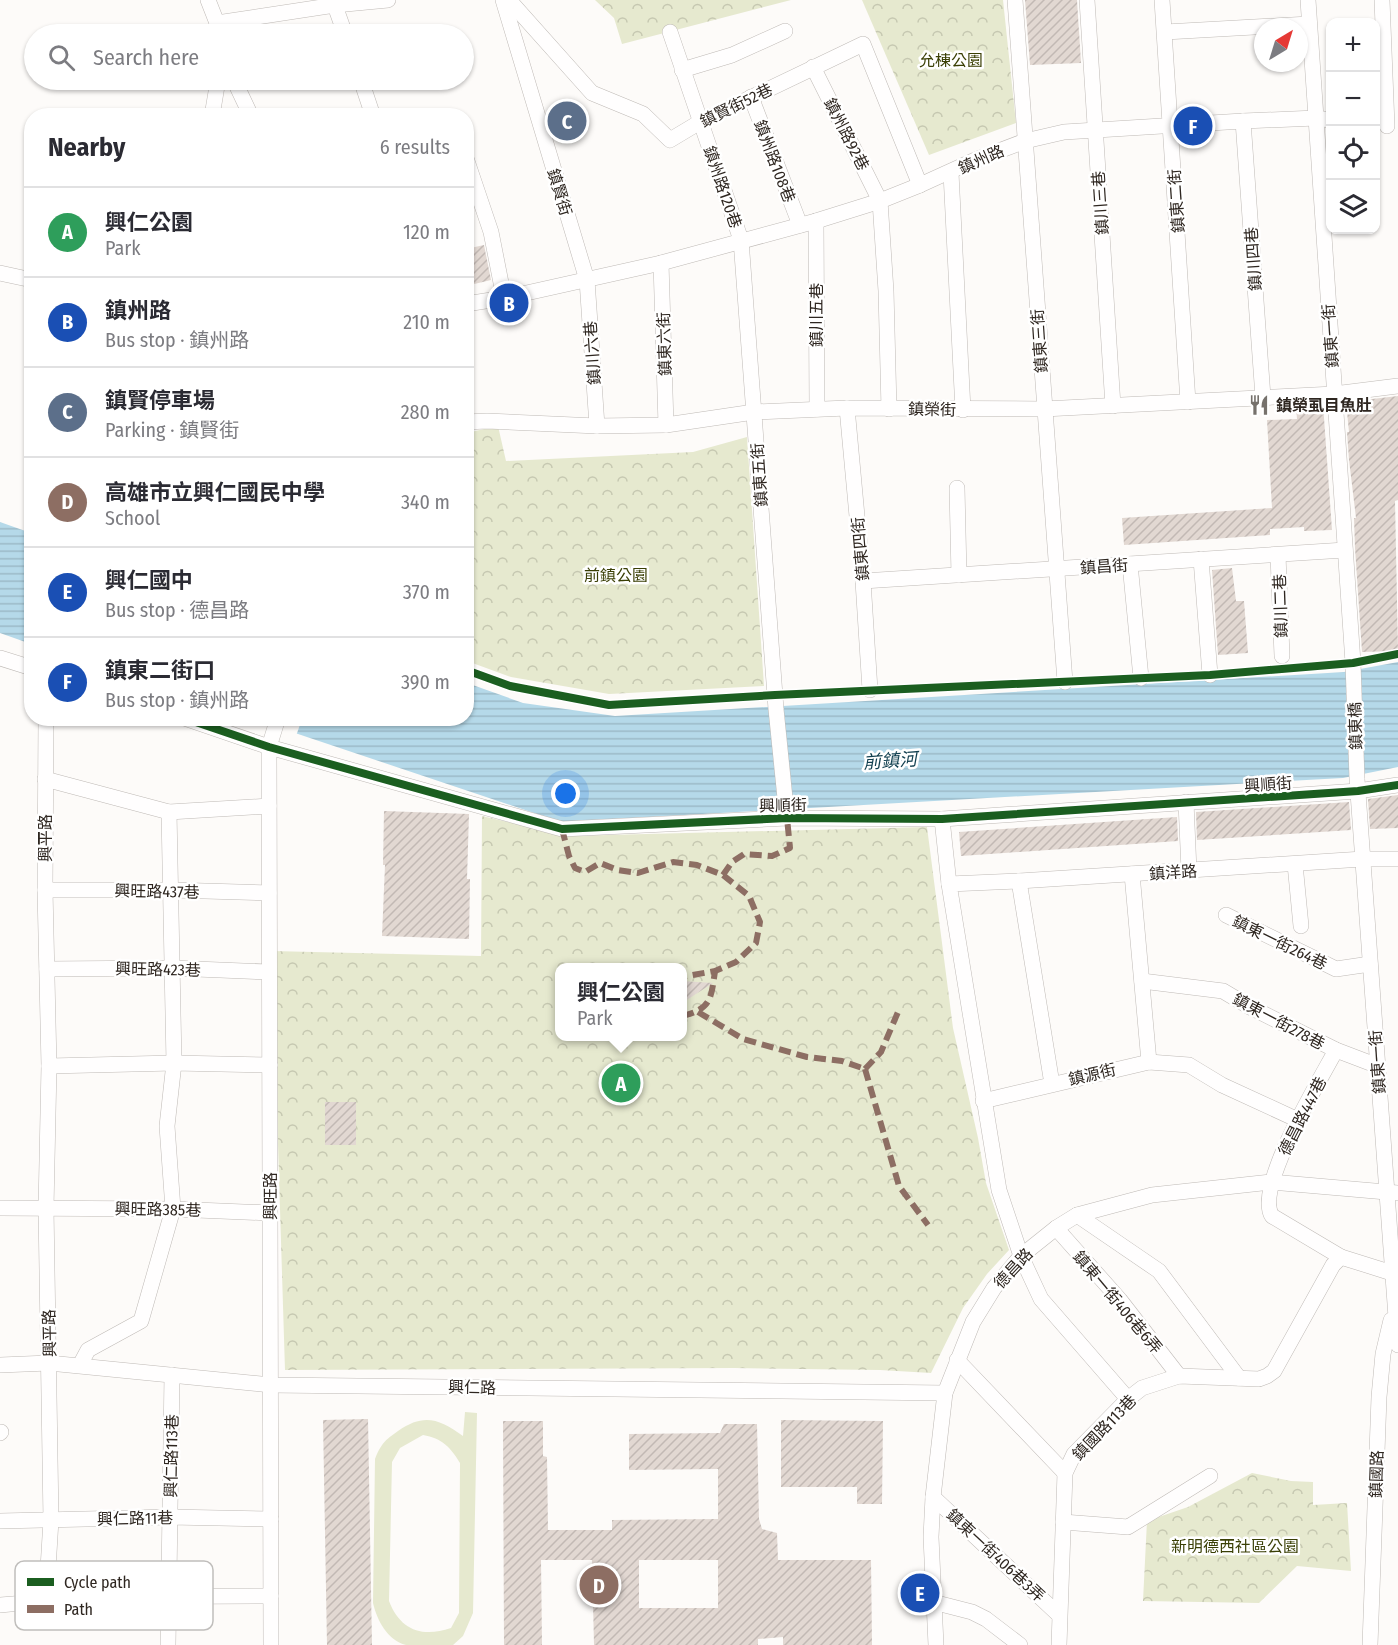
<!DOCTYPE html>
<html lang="en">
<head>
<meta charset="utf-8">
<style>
  body { margin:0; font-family:"Fira Sans Condensed","Noto Sans TC",sans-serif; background:#f2f2f3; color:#2b2b33 }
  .controls { position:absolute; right:18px; top:18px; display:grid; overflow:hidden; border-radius:12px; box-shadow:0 2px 4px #0004 }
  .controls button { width:54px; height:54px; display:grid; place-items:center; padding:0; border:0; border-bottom:2px solid #e1e1e2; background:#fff; color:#2b2b33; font:30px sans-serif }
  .compass { position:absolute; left:1254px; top:18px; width:54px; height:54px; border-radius:50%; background:#fff; box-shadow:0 2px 4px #0004; rotate:38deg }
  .you { position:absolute; left:566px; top:794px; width:21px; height:21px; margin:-15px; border:4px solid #fff; border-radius:50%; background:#1a73e8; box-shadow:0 0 0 9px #1a73e833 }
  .badge { display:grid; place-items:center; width:39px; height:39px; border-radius:50%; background:#ea580c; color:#fff; font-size:20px; font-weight:700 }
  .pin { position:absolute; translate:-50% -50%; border:3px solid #fff; box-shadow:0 2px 6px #0006 }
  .popup { position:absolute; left:555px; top:963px; width:132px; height:78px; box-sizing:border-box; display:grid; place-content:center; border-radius:12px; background:#fff; filter:drop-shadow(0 2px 4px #0005); font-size:20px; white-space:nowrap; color:#7c7c81 }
  .popup b { font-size:22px; color:#2b2b33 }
  .popup::after { content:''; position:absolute; left:50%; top:100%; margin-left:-12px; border:12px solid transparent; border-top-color:#fff }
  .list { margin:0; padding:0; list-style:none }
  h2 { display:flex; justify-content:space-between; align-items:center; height:78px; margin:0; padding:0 24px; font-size:26px }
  h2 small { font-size:20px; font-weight:400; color:#7c7c81 }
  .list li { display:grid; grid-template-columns:39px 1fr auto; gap:18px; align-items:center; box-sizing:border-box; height:90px; padding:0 24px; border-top:2px solid #e1e1e2 }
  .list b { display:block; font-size:22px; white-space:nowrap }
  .list p { margin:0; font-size:20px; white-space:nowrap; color:#7c7c81 }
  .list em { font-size:20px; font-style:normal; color:#7c7c81 }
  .icon { flex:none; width:33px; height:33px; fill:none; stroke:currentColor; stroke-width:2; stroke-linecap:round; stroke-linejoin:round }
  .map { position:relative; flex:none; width:1398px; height:1645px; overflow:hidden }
  .search { position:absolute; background:#fff; box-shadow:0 2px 4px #0004; left:24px; top:24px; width:450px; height:66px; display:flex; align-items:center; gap:15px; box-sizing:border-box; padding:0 21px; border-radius:33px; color:#7c7c81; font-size:22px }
  .panel { position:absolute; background:#fff; box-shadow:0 2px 4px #0004; left:24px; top:108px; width:450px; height:618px; border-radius:24px }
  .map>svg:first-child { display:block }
  .park { fill:url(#park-crowns); fill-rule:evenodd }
  .garden { fill:#e6e9cf; fill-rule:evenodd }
  .water { fill:url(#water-rules) }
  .pier { fill:#fdfbf9 }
  .building { fill:url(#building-hatch); fill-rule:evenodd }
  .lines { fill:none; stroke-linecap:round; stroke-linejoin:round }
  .minor-casing { stroke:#bfbab6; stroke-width:16 }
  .minor { stroke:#fffefe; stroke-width:15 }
  .quiet { stroke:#8d6e63; stroke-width:6; stroke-dasharray:12 6; stroke-linecap:butt }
  .cycleway-casing { stroke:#fff; stroke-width:11 }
  .cycleway { stroke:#1b5e20; stroke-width:8 }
  .labels { text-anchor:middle; stroke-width:5; stroke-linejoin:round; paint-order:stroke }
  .park-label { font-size:16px; fill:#3a3f05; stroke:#fff }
  .street-label { font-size:16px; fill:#2e2620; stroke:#fff }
  .poi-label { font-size:16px; font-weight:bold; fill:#2e2620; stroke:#fff; text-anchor:start }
  .water-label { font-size:18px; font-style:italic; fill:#113f4f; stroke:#fff }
  .key { fill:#fff; stroke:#c0bebc; stroke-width:1.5 }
  .key-label { font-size:16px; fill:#2e2620 }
</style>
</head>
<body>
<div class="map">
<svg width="1398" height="1645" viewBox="0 0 1398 1645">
  <defs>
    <pattern id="park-crowns" width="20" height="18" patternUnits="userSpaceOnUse" patternTransform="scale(1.5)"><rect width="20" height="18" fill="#e6e9cf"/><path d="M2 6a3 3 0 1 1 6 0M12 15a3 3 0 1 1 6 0" fill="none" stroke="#c6c8b1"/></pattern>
    <pattern id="water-rules" width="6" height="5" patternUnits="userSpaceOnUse" patternTransform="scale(1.5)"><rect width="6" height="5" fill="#b5d9e9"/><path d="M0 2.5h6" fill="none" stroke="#9cbac8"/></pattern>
    <pattern id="building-hatch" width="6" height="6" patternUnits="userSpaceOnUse" patternTransform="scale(1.5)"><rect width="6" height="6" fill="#e2d8d2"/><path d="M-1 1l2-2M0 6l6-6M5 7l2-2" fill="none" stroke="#c2b9b4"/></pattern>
  </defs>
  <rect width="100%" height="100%" fill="#fdfbf9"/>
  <g class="park">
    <path d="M595 0H791L622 44 614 18Z"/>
    <path d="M862 0H1003L1016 123 929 155Z"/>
    <path d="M498 426 506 461 693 452 747 437 764 686 609 694 511 677 467 661 466 433Z"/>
    <path d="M482 816 568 836 927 827 953 1028 978 1138 986 1183 1009 1250 987 1274 963 1308 931 1373 880 1370 734 1368 285 1370 272 951 481 956ZM560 968H682V1036H560Z"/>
    <path d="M1252 1473 1291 1481 1313 1482V1505L1347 1503 1351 1571 1297 1566 1259 1603 1143 1601 1147 1521 1188 1507Z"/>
  </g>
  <path class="garden" d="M465 1412 477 1413 473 1613 463 1636 453 1645C440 1645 418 1645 406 1645 387 1640 377 1620 373 1603L375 1459C381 1444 385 1440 398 1431 424 1413 439 1419 463 1436ZM423 1435C442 1438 451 1448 460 1463L459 1613 451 1628C422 1638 400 1630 389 1601L392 1462 400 1448Z"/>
  <g class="water">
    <path d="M0 522 31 533V644L0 633Z"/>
    <path d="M1398 662V767L1343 778 561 822 253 719 466 718 467 683 523 703 615 716 1344 672Z"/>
  </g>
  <path class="pier" d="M250 718 302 719 296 736 252 721Z"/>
  <g class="building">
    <path d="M1025 0H1077L1081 63 1030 65Z"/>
    <path d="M484 245 491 280 466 286V249Z"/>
    <path d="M1398 396V500L1395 501 1398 651 1362 652 1355 548 1354 518H1356L1349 460 1347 432H1349L1346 402Z"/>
    <path d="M1323 404 1332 530 1304 531V527L1270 529V535L1124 545 1122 518 1272 508 1267 420 1297 419 1296 406Z"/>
    <path d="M1232 568 1236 601H1244L1248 653 1218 655 1212 570Z"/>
    <path d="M1398 795V828L1370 829 1368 799Z"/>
    <path d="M1349 802 1351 830 1197 840 1196 812Z"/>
    <path d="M384 811 469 814 467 879H470L469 939 382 936 385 865H383Z"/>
    <path d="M1177 817 1178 841 961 856 959 832Z"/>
    <path d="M682 981 713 983 682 1003Z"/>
    <rect x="325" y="1102" width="31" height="43"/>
    <path d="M368 1419 372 1645H327L323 1420Z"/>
    <path d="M781 1420 883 1421 882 1504H857V1487H781Z"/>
    <path d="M503 1421H543V1456L547 1457 548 1530H612V1520L718 1519V1469L629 1470V1434L720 1433 724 1424H757L759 1519 762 1529 777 1533 778 1560H871L872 1645H783V1637L758 1639V1645H594L592 1560H541L542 1645H504ZM639 1560H718V1608H639Z"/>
  </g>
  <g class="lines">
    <g class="minor-casing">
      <g id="minor">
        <path d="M208 0 217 23 219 34"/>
        <path d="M333 0 345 34"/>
        <path d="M503 0 587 280 597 426"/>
        <path d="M509 0 592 93 643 114 670 140 700 122 863 44 920 185"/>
        <path d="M1015 0 1065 682"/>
        <path d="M1087 0 1113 406"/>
        <path d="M1162 0 1188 402"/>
        <path d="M1308 0 1353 663 1357 779 1398 1345"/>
        <path d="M1382 0 1387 126"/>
        <path d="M217 23 335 5 388 0"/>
        <path d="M670 32 741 240 776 709 787 818"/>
        <path d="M1165 32 1309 24"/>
        <path d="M813 67 880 201 886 291 889 409"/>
        <path d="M682 70 732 55 785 31"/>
        <path d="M234 80 251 116"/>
        <path d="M361 80 373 116"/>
        <path d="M751 97 800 225"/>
        <path d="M212 116 218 80"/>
        <path d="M1243 121 1263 397"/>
        <path d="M466 158 491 232 504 298"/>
        <path d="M951 173 963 410"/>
        <path d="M816 221 817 409"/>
        <path d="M661 263 666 425"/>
        <path d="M0 273 32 280"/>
        <path d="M466 304 504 298 661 263 816 221 880 201 920 185 975 160 1025 141 1064 132 1243 121 1316 118 1330 120"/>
        <path d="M847 408 863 581 870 690"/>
        <path d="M466 422 487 421 597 426 666 425 754 412 847 408 1044 409 1334 394 1398 386"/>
        <path d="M957 488 959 575"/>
        <path d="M1278 555 1282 656"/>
        <path d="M1201 559 1210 675"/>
        <path d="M1130 564 1141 678"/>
        <path d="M863 581 1345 550"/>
        <path d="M0 658 32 668"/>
        <path d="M184 718 269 747 562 829 787 818 942 819 1358 791 1398 785"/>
        <path d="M45 779 169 812 269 806"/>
        <path d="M1186 802 1189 871"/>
        <path d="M942 819 949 884"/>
        <path d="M1295 864 1301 926"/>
        <path d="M1132 874 1149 1062"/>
        <path d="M1019 881 1052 1084"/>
        <path d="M45 890H171L269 893"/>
        <path d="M1226 915 1336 969 1370 964"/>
        <path d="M47 969 172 968 269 972"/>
        <path d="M1142 981 1223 991 1250 1007 1336 1050 1378 1066"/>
        <path d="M1336 1050C1320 1080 1254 1188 1272 1216L1341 1257"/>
        <path d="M49 1066 174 1063 270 1065"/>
        <path d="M983 1101 1149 1062 1189 1065 1222 1085 1298 1120"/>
        <path d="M0 1208 173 1209 270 1213"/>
        <path d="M1077 1215 1159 1271 1239 1378"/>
        <path d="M1056 1228 1120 1300 1179 1376"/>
        <path d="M957 1360 1065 1473"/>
        <path d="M0 1365 49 1363 271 1385 945 1393"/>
        <path d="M80 1365 88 1350 141 1321 173 1209 167 1126 174 1063 169 812"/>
        <path d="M1128 1399 1041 1299 1021 1256 999 1190 949 884 1019 881 1363 859H1398"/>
        <path d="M0 1433 1 1432"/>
        <path d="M933 1497 1058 1614"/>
        <path d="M0 1521 170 1517 271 1519"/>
        <path d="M1063 1522 1128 1527 1210 1476"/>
        <path d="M46 1601 51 1520 46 1208 49 1066 45 890 46 718"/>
        <path d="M933 1602 972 1612 986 1619 1020 1645"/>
        <path d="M0 1605C90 1596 181 1596 271 1596"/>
        <path d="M168 1645 172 1375"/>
        <path d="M271 1645 269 747 278 718"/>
        <path d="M936 1645 931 1537 933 1497 945 1393 973 1322 994 1288 1021 1256 1056 1228 1077 1215 1152 1195 1271 1182 1398 1193"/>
        <path d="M1059 1645 1065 1473 1074 1454 1128 1399 1142 1388 1179 1376 1259 1379 1267 1376 1274 1371 1333 1265 1341 1257 1392 1273"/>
        <path d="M1370 1645 1379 1397 1383 1354 1391 1320"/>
      </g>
    </g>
    <use href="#minor" class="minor"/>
    <g class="quiet">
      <path d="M562 829 569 856 575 868 585 872 600 863 618 870 638 873 673 862 697 865 723 875 749 896 760 922 756 943 736 962 715 971 682 977"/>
      <path d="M723 875 732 862 744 854 772 856 790 848 787 818"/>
      <path d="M698 1012 743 1039 807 1057 842 1061 865 1069"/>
      <path d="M682 1016C712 1009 711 998 715 971"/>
      <path d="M865 1069 899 1186 928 1225"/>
      <path d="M865 1069 881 1052 898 1012"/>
    </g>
    <g class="cycleway-casing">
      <g id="cycleway">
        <path d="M466 670 510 686 609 705 775 695 1210 675 1353 663 1398 654"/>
        <path d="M184 718 269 747 562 829 787 818 942 819 1358 791 1398 785"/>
      </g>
    </g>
    <use href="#cycleway" class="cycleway"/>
  </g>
  <defs>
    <g id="restaurant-bare" transform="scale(1.62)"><path d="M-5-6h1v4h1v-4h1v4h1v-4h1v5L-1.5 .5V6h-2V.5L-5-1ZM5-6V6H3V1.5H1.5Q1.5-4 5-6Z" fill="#76716c" stroke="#fff" stroke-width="2.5" paint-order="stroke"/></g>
  </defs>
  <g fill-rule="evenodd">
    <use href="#restaurant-bare" x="1259" y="405"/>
  </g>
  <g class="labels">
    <g class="park-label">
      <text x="951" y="66">允棟公園</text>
      <text x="616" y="581">前鎮公園</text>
      <text x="1235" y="1552">新明德西社區公園</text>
    </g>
    <g class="street-label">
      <text transform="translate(736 105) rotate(-26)" y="6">鎮賢街52巷</text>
      <text transform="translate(847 134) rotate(63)" y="6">鎮州路92巷</text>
      <text transform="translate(981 159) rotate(-24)" y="6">鎮州路</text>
      <text transform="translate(775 161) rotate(69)" y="6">鎮州路108巷</text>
      <text transform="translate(723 187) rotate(71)" y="6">鎮州路120巷</text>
      <text transform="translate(560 192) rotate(73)" y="6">鎮賢街</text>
      <text transform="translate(1176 201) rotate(-94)" y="6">鎮東二街</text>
      <text transform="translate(1100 203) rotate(-94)" y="6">鎮川三巷</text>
      <text transform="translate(1253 259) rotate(-94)" y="6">鎮川四巷</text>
      <text transform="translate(816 315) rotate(-90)" y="6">鎮川五巷</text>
      <text transform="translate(1330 336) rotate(-94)" y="6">鎮東一街</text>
      <text transform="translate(1039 341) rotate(-94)" y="6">鎮東三街</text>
      <text transform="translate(664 344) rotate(-92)" y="6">鎮東六街</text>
      <text transform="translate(592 353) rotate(-94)" y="6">鎮川六巷</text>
      <text transform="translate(932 409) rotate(1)" y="6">鎮榮街</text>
      <text transform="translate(759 475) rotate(-94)" y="6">鎮東五街</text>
      <text transform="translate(860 549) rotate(-95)" y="6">鎮東四街</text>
      <text transform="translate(1104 566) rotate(-4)" y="6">鎮昌街</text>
      <text transform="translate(1280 606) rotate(-92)" y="6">鎮川二巷</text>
      <text transform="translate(1355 726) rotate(-92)" y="6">鎮東橋</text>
      <text transform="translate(1268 784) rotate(-4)" y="6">興順街</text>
      <text transform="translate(783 805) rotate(-1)" y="6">興順街</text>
      <text transform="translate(45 838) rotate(-90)" y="6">興平路</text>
      <text transform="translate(1173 872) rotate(-4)" y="6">鎮洋路</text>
      <text transform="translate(157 891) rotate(1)" y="6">興旺路437巷</text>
      <text transform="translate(1280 942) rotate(26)" y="6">鎮東一街264巷</text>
      <text transform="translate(158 969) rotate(1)" y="6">興旺路423巷</text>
      <text transform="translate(1279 1021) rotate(28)" y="6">鎮東一街278巷</text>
      <text transform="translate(1377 1062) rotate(-94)" y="6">鎮東一街</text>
      <text transform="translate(1092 1074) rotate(-13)" y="6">鎮源街</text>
      <text transform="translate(1302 1116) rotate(-63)" y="6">德昌路447巷</text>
      <text transform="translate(270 1196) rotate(-90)" y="6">興旺路</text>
      <text transform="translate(158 1209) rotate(1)" y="6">興旺路385巷</text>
      <text transform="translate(1013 1268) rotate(-47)" y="6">德昌路</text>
      <text transform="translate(1118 1302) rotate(50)" y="6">鎮東一街406巷6弄</text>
      <text transform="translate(49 1333) rotate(-91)" y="6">興平路</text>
      <text transform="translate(472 1387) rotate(1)" y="6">興仁路</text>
      <text transform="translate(1104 1427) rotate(-46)" y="6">鎮國路113巷</text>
      <text transform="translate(171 1456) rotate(-89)" y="6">興仁路113巷</text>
      <text transform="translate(1376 1474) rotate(-88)" y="6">鎮國路</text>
      <text transform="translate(135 1518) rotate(-1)" y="6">興仁路11巷</text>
      <text transform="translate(996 1555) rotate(43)" y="6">鎮東一街406巷3弄</text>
    </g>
    <g class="poi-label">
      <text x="1276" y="411">鎮榮虱目魚肚</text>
    </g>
    <g class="water-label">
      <text transform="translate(890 761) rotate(-4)" y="6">前鎮河</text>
    </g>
  </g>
  <rect x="15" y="1561" width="198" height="69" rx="9" class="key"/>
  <rect x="27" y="1578" width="27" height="8" fill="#1b5e20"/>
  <rect x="27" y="1605" width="27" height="8" fill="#8d6e63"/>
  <g class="key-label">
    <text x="64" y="1588">Cycle path</text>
    <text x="64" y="1615">Path</text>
  </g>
</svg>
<div class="controls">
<button>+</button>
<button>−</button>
<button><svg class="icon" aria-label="locate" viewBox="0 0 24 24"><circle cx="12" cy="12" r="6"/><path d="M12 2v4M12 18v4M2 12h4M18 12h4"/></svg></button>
<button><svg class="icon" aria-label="layers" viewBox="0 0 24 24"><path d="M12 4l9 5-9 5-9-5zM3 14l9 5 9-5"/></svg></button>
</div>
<svg class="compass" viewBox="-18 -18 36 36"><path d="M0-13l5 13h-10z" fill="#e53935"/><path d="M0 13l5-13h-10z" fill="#7c7c81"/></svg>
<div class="you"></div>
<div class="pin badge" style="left:621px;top:1083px;background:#2e9e5b">A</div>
<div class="popup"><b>興仁公園</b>Park</div>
<div class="pin badge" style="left:509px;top:303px;background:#1a4fb4">B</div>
<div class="pin badge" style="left:567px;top:121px;background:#5c6f8a">C</div>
<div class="pin badge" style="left:599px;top:1585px;background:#8d6e63">D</div>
<div class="pin badge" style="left:920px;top:1593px;background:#1a4fb4">E</div>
<div class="pin badge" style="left:1193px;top:126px;background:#1a4fb4">F</div>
<div class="search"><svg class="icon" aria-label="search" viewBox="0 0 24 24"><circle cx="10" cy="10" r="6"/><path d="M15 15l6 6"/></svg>Search here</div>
<section class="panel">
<h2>Nearby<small>6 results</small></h2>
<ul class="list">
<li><span class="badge" style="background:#2e9e5b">A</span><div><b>興仁公園</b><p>Park</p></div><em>120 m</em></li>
<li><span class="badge" style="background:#1a4fb4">B</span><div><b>鎮州路</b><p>Bus stop · 鎮州路</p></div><em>210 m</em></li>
<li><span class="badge" style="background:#5c6f8a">C</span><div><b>鎮賢停車場</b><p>Parking · 鎮賢街</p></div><em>280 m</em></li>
<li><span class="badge" style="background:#8d6e63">D</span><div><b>高雄市立興仁國民中學</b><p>School</p></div><em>340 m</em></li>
<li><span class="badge" style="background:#1a4fb4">E</span><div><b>興仁國中</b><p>Bus stop · 德昌路</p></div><em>370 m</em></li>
<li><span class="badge" style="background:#1a4fb4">F</span><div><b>鎮東二街口</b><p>Bus stop · 鎮州路</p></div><em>390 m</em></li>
</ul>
</section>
</div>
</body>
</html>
